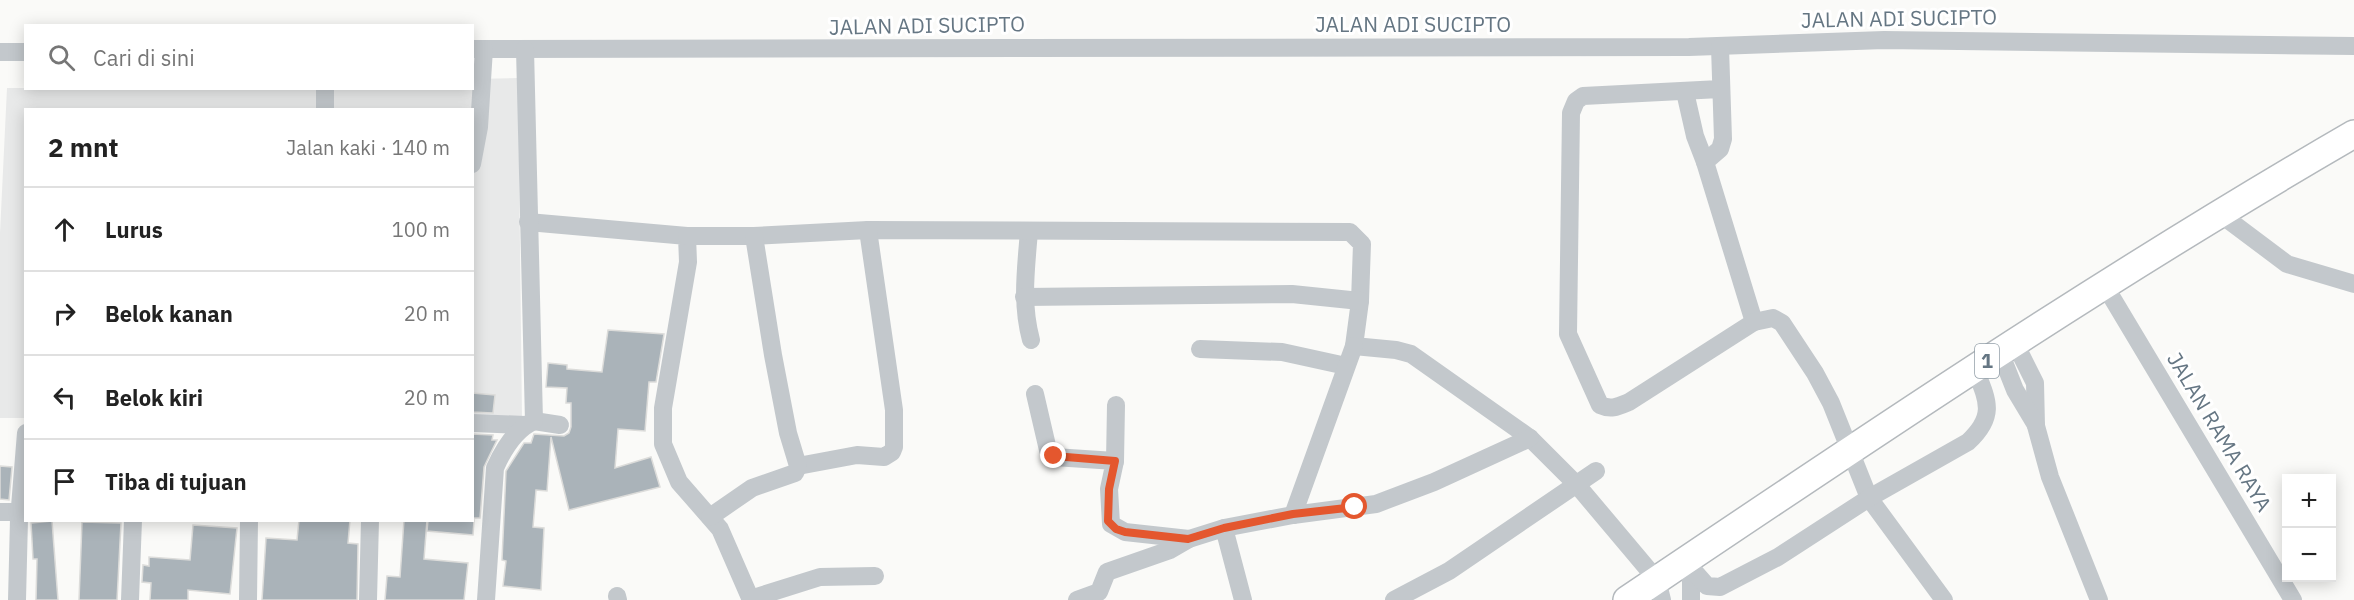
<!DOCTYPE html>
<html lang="id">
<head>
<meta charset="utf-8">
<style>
  body { margin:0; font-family:"IBM Plex Sans",sans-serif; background:#f2f2f2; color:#222 }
  .controls { position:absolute; right:18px; bottom:18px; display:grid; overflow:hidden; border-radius:0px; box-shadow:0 3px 15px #0003 }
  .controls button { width:54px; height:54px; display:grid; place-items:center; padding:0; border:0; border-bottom:2px solid #e0e0e0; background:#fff; color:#222; font:30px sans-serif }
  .stop { position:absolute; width:18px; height:18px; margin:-14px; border:4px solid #e4572e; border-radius:50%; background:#fff }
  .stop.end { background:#e4572e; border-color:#fff; box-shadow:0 2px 6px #0008 }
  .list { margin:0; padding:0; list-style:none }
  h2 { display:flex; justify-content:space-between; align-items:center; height:78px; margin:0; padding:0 24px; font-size:26px }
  h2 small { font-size:20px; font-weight:400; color:#767676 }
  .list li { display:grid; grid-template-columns:39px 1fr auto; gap:18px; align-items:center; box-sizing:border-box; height:84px; padding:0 24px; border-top:2px solid #e0e0e0 }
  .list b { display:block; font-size:22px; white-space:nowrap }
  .list em { font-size:20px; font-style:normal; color:#767676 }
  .icon { flex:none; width:33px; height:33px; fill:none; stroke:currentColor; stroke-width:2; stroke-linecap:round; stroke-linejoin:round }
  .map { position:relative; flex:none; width:2354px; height:600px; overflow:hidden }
  .search { position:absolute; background:#fff; box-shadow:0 3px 15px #0003; left:24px; top:24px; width:450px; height:66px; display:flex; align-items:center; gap:15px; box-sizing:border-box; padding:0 21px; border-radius:0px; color:#767676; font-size:22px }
  .panel { position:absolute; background:#fff; box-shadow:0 3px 15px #0003; left:24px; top:108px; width:450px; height:414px; border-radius:0px }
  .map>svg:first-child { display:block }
  .built { fill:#e8e9e9 }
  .building { fill:#aab3b9; stroke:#dcdcda; stroke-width:1.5 }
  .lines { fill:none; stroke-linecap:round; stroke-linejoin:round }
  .highway-casing { stroke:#b4b9bd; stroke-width:30 }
  .minor { stroke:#c3c8cc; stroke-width:18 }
  .highway { stroke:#fff; stroke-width:27 }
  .route { stroke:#e4572e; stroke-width:8 }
  .labels { text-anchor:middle; stroke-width:6; stroke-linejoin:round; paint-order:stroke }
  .shield { fill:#fff; stroke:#939fa8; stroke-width:1.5 }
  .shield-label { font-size:20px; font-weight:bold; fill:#657683 }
  .street-label { font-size:21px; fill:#657683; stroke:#fff }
</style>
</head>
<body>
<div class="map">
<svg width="2354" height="600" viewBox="0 0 2354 600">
  <rect width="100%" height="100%" fill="#fafaf8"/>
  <path class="built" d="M518 78 522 418H473L472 110H26L25 418H0V233L7 88H472L473 79Z"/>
  <g class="building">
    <path d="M608 330 664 334 656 382H649L645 431 618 429 615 468 651 457 660 487 569 510 551 437 547 491 536 490 533 527 544 528 541 590 503 586 506 561 502 560 506 471 524 443H531L534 434 564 436 569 433 571 427V403H566L567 388 546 387 548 363 567 365V369L602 372Z"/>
    <path d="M472 393 495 395 493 413 472 412Z"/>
    <path d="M472 434 493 435 492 440H497L484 467 480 518H472Z"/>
    <path d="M0 466 12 467 9 500 0 499Z"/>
    <path d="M299 520H350L348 543 358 544 357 600H262L266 538 297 540Z"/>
    <path d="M404 520H427L424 559 468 563 464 600H385L387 576 400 577Z"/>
    <path d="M428 520H474L473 535 427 531Z"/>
    <path d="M52 521 58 600H36L37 559H33L31 523Z"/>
    <path d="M82 522 121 523 117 600H79Z"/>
    <path d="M193 525 237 528 230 594 188 590V600H150L151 583 142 582 143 565 149 566V557L190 560Z"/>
  </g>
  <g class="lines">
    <g class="highway-casing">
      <path id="highway" d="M1627 600C1866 439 2105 278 2354 134"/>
    </g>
    <g class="minor">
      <path d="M472 49 1689 47 1884 40 2354 46"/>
      <path d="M0 52H26"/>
      <path d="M325 88V110"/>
      <path d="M1720 89 1583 96 1576 101 1571 113 1568 334 1600 405C1611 410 1617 407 1629 402L1754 322 1705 162 1720 149 1723 139 1720 47"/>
      <path d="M1685 92 1695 136 1705 162"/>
      <path d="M472 164 479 127 484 49"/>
      <path d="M2219 213 2287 264 2354 284"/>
      <path d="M528 222 687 236 688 262 663 408V444L679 482 720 529 751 600"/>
      <path d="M1029 231C1026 269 1021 303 1031 340"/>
      <path d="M687 236H754L868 230 1350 232 1362 244 1360 301 1354 346 1396 350 1411 354 1530 438 1577 485 1657 580 1662 600"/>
      <path d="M2105 286 2293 600"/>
      <path d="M1024 297 1292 294 1360 301"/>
      <path d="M1754 322 1773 318 1782 323 1815 373 1831 403 1869 498 1944 600"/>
      <path d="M2015 343 2035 383 2036 426 2050 477 2099 600"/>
      <path d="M1200 349 1282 352 1346 366"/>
      <path d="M2000 352 2015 390 2036 425"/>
      <path d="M1035 394 1048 450 1054 457 1115 461 1109 489 1111 524 1125 532 1189 539"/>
      <path d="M534 421 560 425"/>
      <path d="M472 423 525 425"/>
      <path d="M1115 461 1116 405"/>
      <path d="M798 466 857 455 884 457 892 452 894 447V410L868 230"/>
      <path d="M0 512H26"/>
      <path d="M1293 515 1354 346"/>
      <path d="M710 517 752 488 795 473 798 466 788 433 773 355 754 236"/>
      <path d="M1224 528 1293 515 1376 504 1434 482 1530 438"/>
      <path d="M1691 566V600"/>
      <path d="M1692 569 1707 586 1720 587 1778 557 1869 498 1968 442C1996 416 1988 401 1975 369"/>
      <path d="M617 596 618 600"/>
      <path d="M750 599 820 577 875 576"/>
      <path d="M17 600 19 519 26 433"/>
      <path d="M130 600 133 520"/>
      <path d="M248 600 249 520"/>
      <path d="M368 600 370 520"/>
      <path d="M486 600 495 468C503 450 516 429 534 421L525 49"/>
      <path d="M1077 600 1099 592 1107 572 1170 550 1189 539 1224 528 1243 600"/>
      <path d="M1394 600 1449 571 1596 471"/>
    </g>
    <use href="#highway" class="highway"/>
  </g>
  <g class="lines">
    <path class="route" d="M1054 456 1115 461 1109 489 1108 521 1116 529 1125 532 1188 539 1224 528 1293 514 1355 507"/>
  </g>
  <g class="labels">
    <rect class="shield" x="1975" y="344" width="24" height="34" rx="4.5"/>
    <g class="shield-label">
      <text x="1987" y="368">1</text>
    </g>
    <g class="street-label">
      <text transform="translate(1899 19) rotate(-1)" y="7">JALAN ADI SUCIPTO</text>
      <text x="1413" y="32">JALAN ADI SUCIPTO</text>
      <text transform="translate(927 26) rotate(-1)" y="7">JALAN ADI SUCIPTO</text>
      <text transform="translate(2219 432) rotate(59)" y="7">JALAN RAMA RAYA</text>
    </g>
  </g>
</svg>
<div class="controls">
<button>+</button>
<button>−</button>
</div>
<div class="stop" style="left:1355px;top:507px"></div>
<div class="stop end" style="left:1054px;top:456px"></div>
<div class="search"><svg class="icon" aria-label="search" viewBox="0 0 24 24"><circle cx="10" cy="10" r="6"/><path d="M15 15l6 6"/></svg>Cari di sini</div>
<section class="panel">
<h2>2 mnt<small>Jalan kaki · 140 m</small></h2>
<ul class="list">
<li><svg class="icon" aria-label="ahead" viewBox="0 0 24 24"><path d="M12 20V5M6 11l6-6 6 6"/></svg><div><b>Lurus</b></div><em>100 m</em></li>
<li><svg class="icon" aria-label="right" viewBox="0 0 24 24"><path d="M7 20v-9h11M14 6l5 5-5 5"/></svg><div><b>Belok kanan</b></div><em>20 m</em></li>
<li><svg class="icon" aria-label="left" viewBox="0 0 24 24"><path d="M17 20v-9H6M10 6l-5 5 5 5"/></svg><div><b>Belok kiri</b></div><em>20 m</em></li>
<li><svg class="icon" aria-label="arrive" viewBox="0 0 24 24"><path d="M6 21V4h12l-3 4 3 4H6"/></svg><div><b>Tiba di tujuan</b></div></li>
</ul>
</section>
</div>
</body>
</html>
